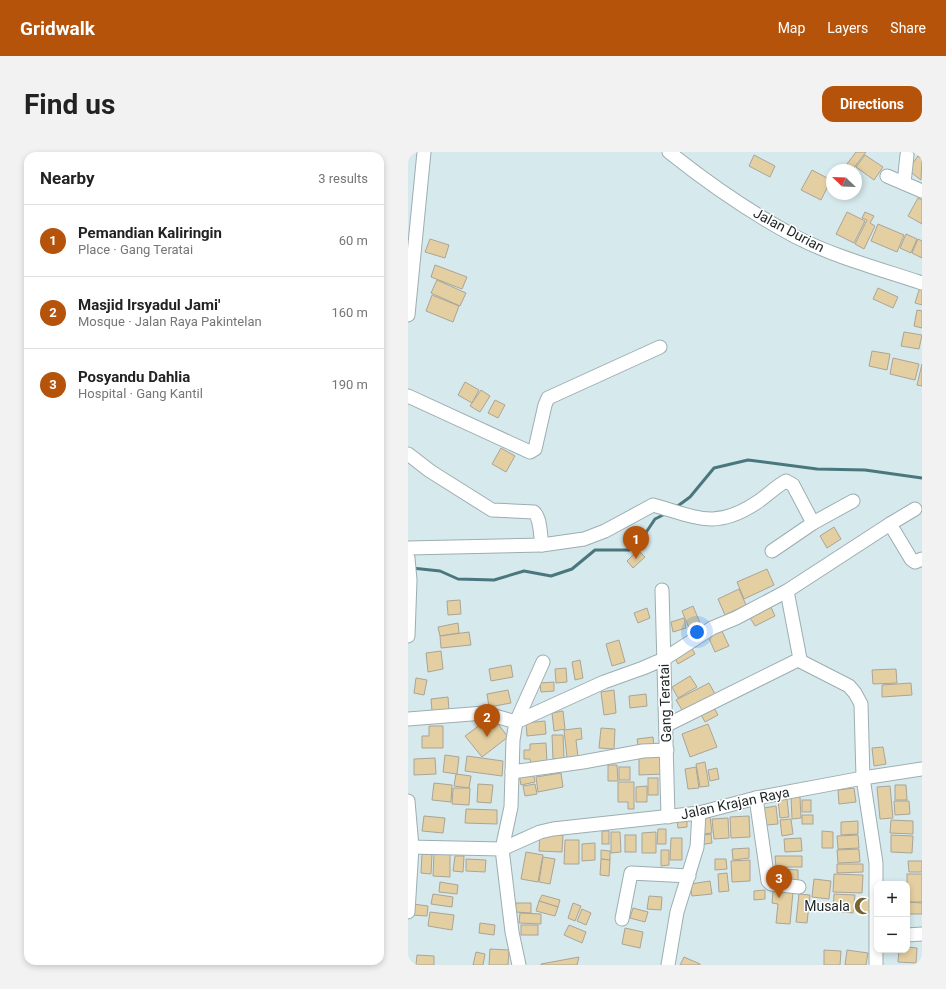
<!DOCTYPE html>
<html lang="en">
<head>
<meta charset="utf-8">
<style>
  body { margin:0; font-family:Roboto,sans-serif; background:#f2f2f2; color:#222 }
  .controls { position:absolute; right:12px; bottom:12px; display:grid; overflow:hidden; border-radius:8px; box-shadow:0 2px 6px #0003 }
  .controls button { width:36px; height:36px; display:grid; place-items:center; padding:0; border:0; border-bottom:1px solid #e0e0e0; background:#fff; color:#222; font:20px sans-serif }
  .compass { position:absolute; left:418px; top:12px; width:36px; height:36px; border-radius:50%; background:#fff; box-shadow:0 2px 6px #0003; rotate:293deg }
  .you { position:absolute; left:289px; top:480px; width:14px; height:14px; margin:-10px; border:3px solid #fff; border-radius:50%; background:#1a73e8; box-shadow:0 0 0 6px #1a73e833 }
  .badge { display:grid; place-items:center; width:26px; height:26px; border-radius:50%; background:#b45309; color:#fff; font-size:13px; font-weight:700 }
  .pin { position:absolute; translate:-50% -33px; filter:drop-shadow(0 1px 2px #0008) }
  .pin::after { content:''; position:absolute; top:21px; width:14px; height:12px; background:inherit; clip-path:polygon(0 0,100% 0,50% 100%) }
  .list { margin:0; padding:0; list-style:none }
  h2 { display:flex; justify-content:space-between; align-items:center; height:52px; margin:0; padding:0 16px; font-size:17px }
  h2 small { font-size:13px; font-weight:400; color:#767676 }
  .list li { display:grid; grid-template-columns:26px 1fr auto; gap:12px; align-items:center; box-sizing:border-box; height:72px; padding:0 16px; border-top:1px solid #e0e0e0 }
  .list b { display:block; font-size:15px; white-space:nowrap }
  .list p { margin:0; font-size:13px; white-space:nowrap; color:#767676 }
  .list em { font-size:13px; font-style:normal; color:#767676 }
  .map { position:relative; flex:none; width:514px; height:813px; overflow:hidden; border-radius:12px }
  header { display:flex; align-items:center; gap:24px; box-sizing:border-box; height:56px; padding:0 20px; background:#b45309; color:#fff }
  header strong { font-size:19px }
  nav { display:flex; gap:22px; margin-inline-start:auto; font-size:14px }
  .intro { display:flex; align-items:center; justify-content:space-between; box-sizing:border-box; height:96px; padding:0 24px }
  h1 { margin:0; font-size:28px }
  .button { padding:10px 18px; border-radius:12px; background:#b45309; color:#fff; font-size:14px; font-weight:700 }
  main { display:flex; gap:24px; padding:0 24px }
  aside { flex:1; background:#fff; border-radius:12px; box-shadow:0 2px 6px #0003 }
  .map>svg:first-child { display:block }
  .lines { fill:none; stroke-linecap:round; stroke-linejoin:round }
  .stream { stroke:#4a777e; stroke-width:3 }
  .building { fill:#e3cfa1; stroke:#aaa497 }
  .minor-casing { stroke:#9caeb1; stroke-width:15 }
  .minor { stroke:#fff; stroke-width:13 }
  .labels { text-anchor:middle; stroke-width:3; stroke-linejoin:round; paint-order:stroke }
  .street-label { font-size:14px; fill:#1e2526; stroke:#fff }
  .poi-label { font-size:14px; fill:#1e2526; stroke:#fff; text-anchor:end }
</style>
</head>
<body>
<header>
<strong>Gridwalk</strong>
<nav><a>Map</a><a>Layers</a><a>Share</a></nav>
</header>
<div class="intro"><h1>Find us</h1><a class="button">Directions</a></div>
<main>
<aside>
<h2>Nearby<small>3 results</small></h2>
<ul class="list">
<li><span class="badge">1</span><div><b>Pemandian Kaliringin</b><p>Place · Gang Teratai</p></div><em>60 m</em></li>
<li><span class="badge">2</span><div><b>Masjid Irsyadul Jami'</b><p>Mosque · Jalan Raya Pakintelan</p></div><em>160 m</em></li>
<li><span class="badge">3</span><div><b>Posyandu Dahlia</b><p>Hospital · Gang Kantil</p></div><em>190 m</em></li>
</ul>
</aside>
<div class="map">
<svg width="514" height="813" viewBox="0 0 514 813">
  <rect width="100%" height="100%" fill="#d6e9ed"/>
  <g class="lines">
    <g class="stream">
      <path d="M267 356 282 345 306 316 340 308 409 317 457 318 514 326"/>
      <path d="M4 416 32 419 50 427 86 428 116 419 143 424 164 417 187 398H221L233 388 247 367 259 361"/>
    </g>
  </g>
  <g class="building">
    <path d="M448 0H458L445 17 439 12Z"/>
    <path d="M346 3 367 14 362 25 341 14Z"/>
    <path d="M457 3 475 15 466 28 448 15Z"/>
    <path d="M510 4 514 7 513 28 500 18Z"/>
    <path d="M404 18 423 28 413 48 393 38Z"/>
    <path d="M510 46 514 48V72L500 64Z"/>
    <path d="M439 60 457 69 446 91 428 82Z"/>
    <path d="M457 60 466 64 462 71 467 74 456 97 447 92 459 68 454 66Z"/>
    <path d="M470 72 496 83 489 100 463 89Z"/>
    <path d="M498 82 509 87 503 101 492 96Z"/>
    <path d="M22 87 41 93 37 106 17 100Z"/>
    <path d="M510 87 514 89V106L504 101Z"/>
    <path d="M27 113 59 125 54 137 23 125Z"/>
    <path d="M29 128 58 141 52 154 23 141Z"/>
    <path d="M512 135H514V153L507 151Z"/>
    <path d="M470 136 490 145 485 156 465 147Z"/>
    <path d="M24 143 51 154 45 170 18 159Z"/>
    <path d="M509 158 514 159V176L506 174Z"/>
    <path d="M496 180 514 183 511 197 493 194Z"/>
    <path d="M464 199 482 202 479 218 461 214Z"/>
    <path d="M485 206 511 212 507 228 482 222Z"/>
    <path d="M514 212V234L509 233Z"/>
    <path d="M57 230 71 238 64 251 50 243Z"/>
    <path d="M73 238 82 244 72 260 62 254Z"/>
    <path d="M87 248 97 253 90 266 80 261Z"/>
    <path d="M93 296 107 304 98 320 84 312Z"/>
    <path d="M426 375 433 387 419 396 412 384Z"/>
    <path d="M230 398 237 405 225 416 219 409Z"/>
    <path d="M359 417 366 433 336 447 329 430Z"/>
    <path d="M331 437 338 453 317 463 310 447Z"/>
    <path d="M52 448 53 462 40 463 39 449Z"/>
    <path d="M362 453 367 464 347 474 341 464Z"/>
    <path d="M285 454 292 471 281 476 274 459Z"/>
    <path d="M239 456 242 466 230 471 226 461Z"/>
    <path d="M276 466 278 476 265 480 263 470Z"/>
    <path d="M50 471 51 481 32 484 30 475Z"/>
    <path d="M312 475 321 494 307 500 299 482Z"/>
    <path d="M61 480 63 493 33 496 32 484Z"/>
    <path d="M211 488 217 510 204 514 198 492Z"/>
    <path d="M282 493 287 502 270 512 265 502Z"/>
    <path d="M33 499 35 517 20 520 18 501Z"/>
    <path d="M172 508 175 526 167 528 164 510Z"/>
    <path d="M103 513 105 525 83 529 81 517Z"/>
    <path d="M158 516 159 530 148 531 147 517Z"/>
    <path d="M488 517 489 531 465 532 464 518Z"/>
    <path d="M282 524 289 535 270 546 264 535Z"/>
    <path d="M8 526 19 528 16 543 6 541Z"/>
    <path d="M146 530V539L133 540 132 531Z"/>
    <path d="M301 531 308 544 276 561 268 548Z"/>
    <path d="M503 531 504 543 474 545V533Z"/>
    <path d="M100 538 103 551 81 555 79 542Z"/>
    <path d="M206 538 208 561 196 563 193 540Z"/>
    <path d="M238 542 239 554 222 556 221 544Z"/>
    <path d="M40 545 41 558 24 559 23 547Z"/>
    <path d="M304 552 310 563 297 570 291 559Z"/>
    <path d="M155 559 157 577 146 579 144 561Z"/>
    <path d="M84 564 100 585 74 605 57 584Z"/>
    <path d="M137 569 138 582 119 584 118 571Z"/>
    <path d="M300 572 309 595 282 605 274 582Z"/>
    <path d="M21 574H35V596H14V584H21Z"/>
    <path d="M173 576 174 587 168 588 170 605 159 606 156 578Z"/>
    <path d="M193 576 207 577 206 597 191 596Z"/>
    <path d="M144 583H155L156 606 145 607Z"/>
    <path d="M245 585 246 597 231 599 229 587Z"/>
    <path d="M138 591 139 611 123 612 122 607H116V598H122V592Z"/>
    <path d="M475 595 478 612 466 614 464 596Z"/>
    <path d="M231 601H255V622L231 623Z"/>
    <path d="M37 603 51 605 49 622 35 620Z"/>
    <path d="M59 604 95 609 94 624 57 619Z"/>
    <path d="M27 606 28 622 6 623V607Z"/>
    <path d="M297 610 301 634 292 635 288 612Z"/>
    <path d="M200 613H209L210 629H200Z"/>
    <rect x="211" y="615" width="11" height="13"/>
    <path d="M288 615 291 636 280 637 277 617Z"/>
    <path d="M309 616 311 627 302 629 300 618Z"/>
    <path d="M125 619 127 630 113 633 111 622Z"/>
    <path d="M153 621 155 635 130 640 128 625Z"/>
    <path d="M48 622 63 624 61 636 46 634Z"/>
    <rect x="240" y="626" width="10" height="17"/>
    <path d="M210 630H226V657H220V650H210Z"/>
    <path d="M26 631 44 633 43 650 24 648Z"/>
    <path d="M70 632 85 633 83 651 69 650Z"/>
    <path d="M127 632 129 642 117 644 115 634Z"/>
    <path d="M487 633H498L499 648H487Z"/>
    <path d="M239 634V650H228V635Z"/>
    <path d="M482 634 485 666 472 667 469 635Z"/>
    <path d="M45 636H62L61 653 44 652Z"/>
    <path d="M446 636 448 650 431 652 430 638Z"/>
    <path d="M383 645H392L393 666 384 667Z"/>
    <path d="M379 647 381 665 372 666 370 648Z"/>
    <rect x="394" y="648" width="9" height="12"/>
    <path d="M486 649H501L502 662 487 663Z"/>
    <path d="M368 654 370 672 358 673 356 656Z"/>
    <path d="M58 657 89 658V672L57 671Z"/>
    <rect x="394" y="663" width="11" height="9"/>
    <path d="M16 664 37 666 35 681 14 679Z"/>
    <path d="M341 664 342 685 323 686 322 665Z"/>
    <path d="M302 665 304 681 294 682 293 666Z"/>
    <path d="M320 666 321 686 306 687 304 667Z"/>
    <path d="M279 667V675L270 676 269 668Z"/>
    <path d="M383 667 385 682 374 684 372 668Z"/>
    <path d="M483 668 505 669V682L482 681Z"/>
    <path d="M450 669V682L433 683V670Z"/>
    <path d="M250 677H258V692H249Z"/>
    <rect x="194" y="679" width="7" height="13"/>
    <path d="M414 679 425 680V696H414Z"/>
    <path d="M203 680H212L213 700 203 701Z"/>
    <path d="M248 680V701H234V681Z"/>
    <path d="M132 682 155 683 154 700 131 699Z"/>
    <path d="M303 682 304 691 291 693 290 684Z"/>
    <rect x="217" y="683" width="11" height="17"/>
    <path d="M450 683 451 696 430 697 429 684Z"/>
    <path d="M483 683 505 684 504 701 483 700Z"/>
    <path d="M263 686H274V708H262Z"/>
    <path d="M393 686 394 699 377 700 376 687Z"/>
    <path d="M157 688H171V712H156Z"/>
    <path d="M187 691V708L174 709V692Z"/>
    <path d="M341 696V706L325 708 324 697Z"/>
    <path d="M451 697 452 710 430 711 429 698Z"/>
    <path d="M193 698 202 699V708L193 707Z"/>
    <path d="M253 698H261V713L253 714Z"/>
    <path d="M118 700 135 703 130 730 113 727Z"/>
    <path d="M26 701 42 702V725L25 724Z"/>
    <path d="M14 702H24L23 722 13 721Z"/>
    <path d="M47 704H56L55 720 45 719Z"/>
    <path d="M367 704H394V715H368Z"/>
    <path d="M135 705 147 707 142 732 131 730Z"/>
    <path d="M58 707 78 708 77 720 58 719Z"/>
    <path d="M193 707 202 708 201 724 192 723Z"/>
    <path d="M307 707H318L319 717 307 718Z"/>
    <path d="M342 708V729L324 730 323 709Z"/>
    <path d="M500 709H514V720H501Z"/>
    <path d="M429 712H455V720L429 721Z"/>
    <path d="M374 717 390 718V728L374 727Z"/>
    <path d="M319 721 321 739 311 740 310 722Z"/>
    <path d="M426 722 455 723 454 741 425 740Z"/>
    <rect x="499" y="722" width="15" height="28"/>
    <path d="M406 727 423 729 421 747 404 745Z"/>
    <path d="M302 729 304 742 284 744 282 732Z"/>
    <path d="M32 730 50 733 49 742 31 740Z"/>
    <path d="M357 738V747L346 748V739Z"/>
    <path d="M365 739 385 740 382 772 368 771 370 752 364 751Z"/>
    <path d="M25 742 45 745 44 755 23 752Z"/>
    <path d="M391 742 402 743 399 771 388 770Z"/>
    <path d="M426 742 447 743 445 761 425 759Z"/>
    <path d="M134 743 152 748 150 755 131 749Z"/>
    <path d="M241 744 254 745 253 758 239 757Z"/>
    <path d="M451 745 465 749 460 763 446 758Z"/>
    <path d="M131 749 150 755 147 764 128 759Z"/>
    <path d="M499 750 514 751V762H499Z"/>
    <path d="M108 751H123V761L107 760Z"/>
    <path d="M165 751 173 754 167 769 160 766Z"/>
    <path d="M5 752 20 754 19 764 4 763Z"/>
    <path d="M225 756 240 760 237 770 222 766Z"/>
    <path d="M174 757 183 761 178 773 169 769Z"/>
    <path d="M22 760 46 763 44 778 20 774Z"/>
    <path d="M112 761 133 762V772L111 771Z"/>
    <path d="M72 771 87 773 86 783 71 781Z"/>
    <rect x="113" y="773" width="17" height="10"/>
    <path d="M161 773 178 780 174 791 156 783Z"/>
    <path d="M217 776 235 780 232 796 214 792Z"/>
    <path d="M499 795 509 796 508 811 490 810 491 798H499Z"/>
    <path d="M82 797 101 798 100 813H81Z"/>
    <path d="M416 798 433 799 432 813H416Z"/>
    <path d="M439 798 460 801 458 813H437Z"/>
    <path d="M68 800 77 802 75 813H65Z"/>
    <path d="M9 803 26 804V813H8Z"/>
    <path d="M171 805 169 813H133V812Z"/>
    <path d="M276 805 292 812V813H272Z"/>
  </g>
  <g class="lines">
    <g class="minor-casing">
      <g id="minor">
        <path d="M261 0C301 32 343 61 388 85 427 105 472 117 514 131"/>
        <path d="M479 24 514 39"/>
        <path d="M496 31 499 3"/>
        <path d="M0 163 16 0"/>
        <path d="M0 244 122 300 127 297 137 253 140 246 252 195"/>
        <path d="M0 302 22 319 84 358 126 360C133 367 132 383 134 393L0 396"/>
        <path d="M405 371 445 349"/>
        <path d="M482 372 507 357"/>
        <path d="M134 393 176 387 197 379 245 353C288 365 307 378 348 351 359 344 367 335 378 329L385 333 405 371 364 399"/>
        <path d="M0 406 2 428 0 484"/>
        <path d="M254 438 260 665"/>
        <path d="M379 439 482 372 503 407 507 410 514 407"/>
        <path d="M0 567 76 561 108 570 196 530 235 516 256 507 304 476 328 466 379 439 392 507 394 510 441 534 447 541 453 552 455 626 468 711V813"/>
        <path d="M259 573 392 507"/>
        <path d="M104 620 175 610 235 599 259 598"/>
        <path d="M348 646 360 729 363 732 391 735"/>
        <path d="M0 649 4 695 0 760"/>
        <path d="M0 695 94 697 104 780 111 813"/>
        <path d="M94 697 132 680 145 677 291 661 348 646 455 626 514 617"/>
        <path d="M94 697 103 655 105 588 108 570 135 510"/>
        <path d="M214 767 223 721 281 724"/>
        <path d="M499 783 514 782"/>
        <path d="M260 813 269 760 289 695 291 661"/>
      </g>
    </g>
    <use href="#minor" class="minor"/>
  </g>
  <defs>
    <g id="mosque-bare" transform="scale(1.38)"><path d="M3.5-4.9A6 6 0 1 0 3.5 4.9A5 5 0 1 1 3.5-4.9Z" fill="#776332" stroke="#fff" stroke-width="2.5" paint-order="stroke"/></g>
  </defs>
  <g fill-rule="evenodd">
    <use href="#mosque-bare" x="455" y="754"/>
  </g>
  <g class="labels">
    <g class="street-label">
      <text transform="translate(381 78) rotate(28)" y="5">Jalan Durian</text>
      <text transform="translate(257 551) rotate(-92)" y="5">Gang Teratai</text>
      <text transform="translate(327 651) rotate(-12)" y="5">Jalan Krajan Raya</text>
    </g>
    <g class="poi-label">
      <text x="442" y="759">Musala</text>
    </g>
  </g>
</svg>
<div class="controls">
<button>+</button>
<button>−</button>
</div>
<svg class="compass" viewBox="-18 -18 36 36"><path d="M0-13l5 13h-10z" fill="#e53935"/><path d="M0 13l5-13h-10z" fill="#767676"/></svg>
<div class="you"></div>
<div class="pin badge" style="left:228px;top:407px">1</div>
<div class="pin badge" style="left:79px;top:585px">2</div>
<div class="pin badge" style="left:371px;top:746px">3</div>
</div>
</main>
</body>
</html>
